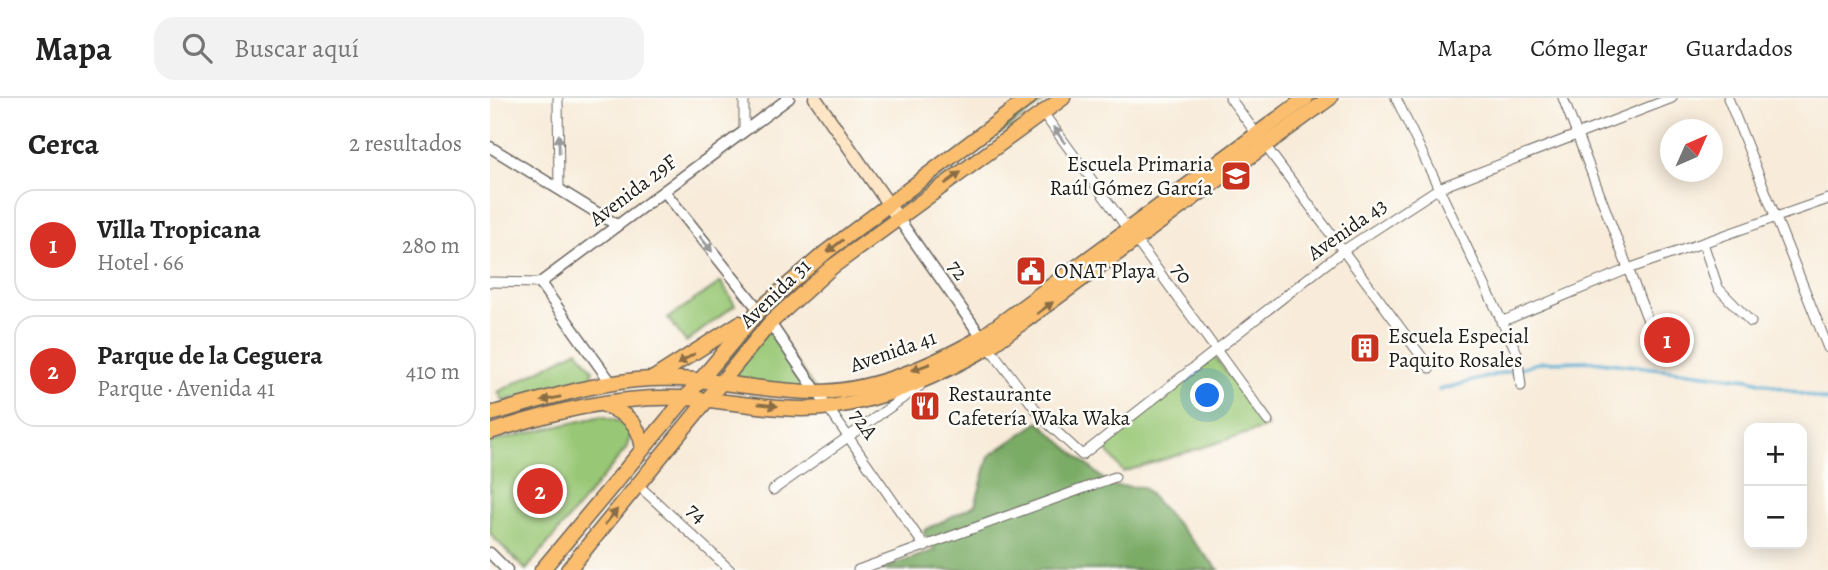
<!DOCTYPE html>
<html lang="es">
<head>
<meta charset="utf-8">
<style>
  body { margin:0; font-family:Alegreya,serif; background:#f2f2f2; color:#222 }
  .controls { position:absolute; right:21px; bottom:21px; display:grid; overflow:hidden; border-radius:14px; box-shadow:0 4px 18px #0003 }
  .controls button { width:63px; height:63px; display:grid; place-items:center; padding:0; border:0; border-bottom:2px solid #e0e0e0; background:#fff; color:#222; font:35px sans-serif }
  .compass { position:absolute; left:1170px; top:21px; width:63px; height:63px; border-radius:50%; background:#fff; box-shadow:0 4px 18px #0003; rotate:45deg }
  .you { position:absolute; left:718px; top:298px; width:24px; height:24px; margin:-18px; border:5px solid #fff; border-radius:50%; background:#1a73e8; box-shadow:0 0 0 10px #1a73e833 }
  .badge { display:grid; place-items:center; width:46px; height:46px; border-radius:50%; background:#d93025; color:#fff; font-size:23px; font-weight:700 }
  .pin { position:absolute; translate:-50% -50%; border:4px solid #fff; box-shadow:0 2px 7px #0006 }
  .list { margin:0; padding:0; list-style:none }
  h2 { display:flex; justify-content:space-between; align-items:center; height:91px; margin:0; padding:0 28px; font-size:30px }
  h2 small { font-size:23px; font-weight:400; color:#767676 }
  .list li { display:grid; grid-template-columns:46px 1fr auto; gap:21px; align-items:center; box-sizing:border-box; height:112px; margin:0 14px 14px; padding:0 14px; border:2px solid #e0e0e0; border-radius:21px }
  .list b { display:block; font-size:26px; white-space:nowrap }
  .list p { margin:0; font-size:23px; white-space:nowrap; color:#767676 }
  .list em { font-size:23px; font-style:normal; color:#767676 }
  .icon { flex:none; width:38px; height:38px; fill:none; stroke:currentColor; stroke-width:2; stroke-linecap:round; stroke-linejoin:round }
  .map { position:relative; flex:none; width:1338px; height:472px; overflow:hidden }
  header { display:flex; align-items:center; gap:42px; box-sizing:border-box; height:98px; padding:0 35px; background:#fff; border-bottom:2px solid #e0e0e0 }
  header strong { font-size:33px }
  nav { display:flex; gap:38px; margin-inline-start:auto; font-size:24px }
  .search { width:490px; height:63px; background:#f2f2f2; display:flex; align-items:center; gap:18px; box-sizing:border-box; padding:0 24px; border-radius:21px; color:#767676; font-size:26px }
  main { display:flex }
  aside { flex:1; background:#fff }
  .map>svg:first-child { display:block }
  .green { fill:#98c775; stroke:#5a7248; stroke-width:2 }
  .forest { fill:#7aac66; stroke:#4b6441; stroke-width:2 }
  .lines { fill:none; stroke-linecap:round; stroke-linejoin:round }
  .stream { stroke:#56acd2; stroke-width:3.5 }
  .minor-casing { stroke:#69645e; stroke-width:11 }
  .tertiary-casing { stroke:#69645e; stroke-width:13 }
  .secondary-casing { stroke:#69645e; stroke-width:15 }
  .primary-casing { stroke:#69645e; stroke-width:17 }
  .minor { stroke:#fff; stroke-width:9 }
  .tertiary { stroke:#fff; stroke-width:10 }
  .secondary { stroke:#fde5c5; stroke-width:12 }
  .primary { stroke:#fabe6e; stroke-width:14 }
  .oneway { fill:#999 }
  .oneway2 { fill:#8b6d45 }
  .labels { text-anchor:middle; stroke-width:5; stroke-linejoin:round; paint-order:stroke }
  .poi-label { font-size:21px; fill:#1c1c1c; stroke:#fdfcf7; text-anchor:start }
  .street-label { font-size:21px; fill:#1c1c1c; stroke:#fdfcf7 }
</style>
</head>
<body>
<header>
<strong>Mapa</strong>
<div class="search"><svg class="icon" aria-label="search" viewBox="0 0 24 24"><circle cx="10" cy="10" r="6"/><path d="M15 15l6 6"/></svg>Buscar aquí</div>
<nav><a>Mapa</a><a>Cómo llegar</a><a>Guardados</a></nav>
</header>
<main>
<aside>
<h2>Cerca<small>2 resultados</small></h2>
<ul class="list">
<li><span class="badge">1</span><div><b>Villa Tropicana</b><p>Hotel · 66</p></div><em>280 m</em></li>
<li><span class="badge">2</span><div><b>Parque de la Ceguera</b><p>Parque · Avenida 41</p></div><em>410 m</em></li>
</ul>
</aside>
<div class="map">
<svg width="1338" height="472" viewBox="0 0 1338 472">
  <rect width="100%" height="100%" fill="#fdfcf7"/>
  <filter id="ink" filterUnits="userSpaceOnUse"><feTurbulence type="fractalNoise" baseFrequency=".0143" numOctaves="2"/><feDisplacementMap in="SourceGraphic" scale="14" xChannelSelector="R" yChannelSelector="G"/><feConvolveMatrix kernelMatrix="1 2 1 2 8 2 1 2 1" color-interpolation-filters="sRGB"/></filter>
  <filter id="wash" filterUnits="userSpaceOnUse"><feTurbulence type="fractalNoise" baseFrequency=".00686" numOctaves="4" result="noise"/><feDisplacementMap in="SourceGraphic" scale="28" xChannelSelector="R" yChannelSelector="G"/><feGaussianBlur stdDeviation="1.57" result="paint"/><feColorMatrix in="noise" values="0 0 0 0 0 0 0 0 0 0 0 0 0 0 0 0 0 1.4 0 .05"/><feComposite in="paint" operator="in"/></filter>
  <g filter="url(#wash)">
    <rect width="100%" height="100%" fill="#f8ebd9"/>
    <g class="green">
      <path d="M553 0H559L414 107 412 105Z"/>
      <path d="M394 119 396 121C334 168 276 216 227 278L223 277 273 218 326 171Z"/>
      <path d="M231 184 245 207 196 244 178 220Z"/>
      <path d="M280 225 327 294 230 284Z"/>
      <path d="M88 252 103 272 101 281 13 303 8 294Z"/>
      <path d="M724 258 778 329 633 374 613 347Z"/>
      <path d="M112 318 137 326 141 336 136 351 36 472 0 436V344Z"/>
    </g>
    <path class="forest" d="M549 324 621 388 653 389 729 472H390L445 452 433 433 485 407 499 358Z"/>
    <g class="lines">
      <path class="stream" d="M949 292 1052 264 1101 263 1259 281 1338 303"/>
    </g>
  </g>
  <g filter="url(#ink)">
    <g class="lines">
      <g class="minor-casing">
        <g id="minor">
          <path d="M68 0 69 91"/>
          <path d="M740 0 940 270"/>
          <path d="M906 0 1027 255 1031 288"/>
          <path d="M1073 0 1168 249"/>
          <path d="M1238 0 1338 250"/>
          <path d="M553 15 778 323"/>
          <path d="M254 33V0"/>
          <path d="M1213 145 1228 190 1261 224"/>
          <path d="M0 184 50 185"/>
          <path d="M1011 224 1138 171 1338 101"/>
          <path d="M499 249 553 321 592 357 854 152 949 90 1182 0"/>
          <path d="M327 294 435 449"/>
          <path d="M148 387 240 472"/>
          <path d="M283 392 430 288"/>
          <path d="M368 472 625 379"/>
        </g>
      </g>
      <g class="tertiary-casing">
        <g id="tertiary">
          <path d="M0 49 127 127"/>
          <path d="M174 93 269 212"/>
          <path d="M408 120 495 244"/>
          <path d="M280 225 327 294"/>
          <path d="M122 286 50 185 299 0"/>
          <path d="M0 455 17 472"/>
        </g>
      </g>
      <g class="secondary-casing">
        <path id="secondary" d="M325 0 408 120"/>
      </g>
      <g class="primary-casing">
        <g id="primary">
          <path d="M164 280 250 225"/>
          <path d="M112 306C136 316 149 323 153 351"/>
          <path d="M0 316C52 302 108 283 161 281 217 278 271 294 326 294 384 294 443 267 492 239L816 0"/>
          <path d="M0 334C62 314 127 297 193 300 241 302 293 316 341 309 399 300 448 278 499 249L840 0"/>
          <path d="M52 472 269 212 336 154 539 0"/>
          <path d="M78 472 280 225 342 169 573 0"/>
        </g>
      </g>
      <use href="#minor" class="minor"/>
      <use href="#tertiary" class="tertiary"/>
      <use href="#secondary" class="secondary"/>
      <use href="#primary" class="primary"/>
    </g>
    <defs><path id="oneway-solid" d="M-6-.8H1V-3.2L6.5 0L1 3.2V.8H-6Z" transform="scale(1.75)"/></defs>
    <g class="oneway">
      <use href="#oneway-solid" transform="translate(569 37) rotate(-126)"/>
      <use href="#oneway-solid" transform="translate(69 46) rotate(-91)"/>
      <use href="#oneway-solid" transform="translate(216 146) rotate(51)"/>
    </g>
    <g class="oneway2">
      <use href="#oneway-solid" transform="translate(463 80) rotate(-36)"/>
      <use href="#oneway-solid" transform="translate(345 148) rotate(142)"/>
      <use href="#oneway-solid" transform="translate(555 210) rotate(-36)"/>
      <use href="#oneway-solid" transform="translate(196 261) rotate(148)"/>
      <use href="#oneway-solid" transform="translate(431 269) rotate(160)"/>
      <use href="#oneway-solid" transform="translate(61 301) rotate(167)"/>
      <use href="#oneway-solid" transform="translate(278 307) rotate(6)"/>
      <use href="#oneway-solid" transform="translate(121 419) rotate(-51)"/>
    </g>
  </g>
  <defs>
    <g id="school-square" transform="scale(1.575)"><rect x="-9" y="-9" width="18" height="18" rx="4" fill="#c8321e" stroke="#fdfcf7"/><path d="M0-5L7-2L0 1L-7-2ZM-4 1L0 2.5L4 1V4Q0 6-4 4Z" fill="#fff"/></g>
    <g id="civic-square" transform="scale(1.575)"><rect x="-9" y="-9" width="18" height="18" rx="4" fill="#c8321e" stroke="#fdfcf7"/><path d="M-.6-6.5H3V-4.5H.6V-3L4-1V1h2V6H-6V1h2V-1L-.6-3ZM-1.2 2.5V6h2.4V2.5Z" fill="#fff"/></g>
    <g id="building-square" transform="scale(1.575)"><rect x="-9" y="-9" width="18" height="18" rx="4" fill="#c8321e" stroke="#fdfcf7"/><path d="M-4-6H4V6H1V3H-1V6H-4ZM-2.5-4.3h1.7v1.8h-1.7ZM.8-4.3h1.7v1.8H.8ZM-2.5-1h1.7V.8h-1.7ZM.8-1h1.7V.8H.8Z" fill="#fff"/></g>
    <g id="restaurant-square" transform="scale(1.575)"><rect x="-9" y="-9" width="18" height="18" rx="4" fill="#c8321e" stroke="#fdfcf7"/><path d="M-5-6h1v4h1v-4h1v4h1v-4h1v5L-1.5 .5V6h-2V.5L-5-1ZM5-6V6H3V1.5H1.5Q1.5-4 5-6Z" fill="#fff"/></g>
  </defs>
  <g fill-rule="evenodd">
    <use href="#school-square" x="746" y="78"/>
    <use href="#civic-square" x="541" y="173"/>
    <use href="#building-square" x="875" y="250"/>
    <use href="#restaurant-square" x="435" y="308"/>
  </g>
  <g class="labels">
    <g class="poi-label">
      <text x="723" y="73" text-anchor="end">Escuela Primaria<tspan x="723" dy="24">Raúl Gómez García</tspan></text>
      <text x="564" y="180">ONAT Playa</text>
      <text x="898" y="245">Escuela Especial<tspan x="898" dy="24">Paquito Rosales</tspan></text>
      <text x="458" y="303">Restaurante<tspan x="458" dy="24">Cafetería Waka Waka</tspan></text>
    </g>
    <g class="street-label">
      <text transform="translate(143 92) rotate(-37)" y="7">Avenida 29F</text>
      <text transform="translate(857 131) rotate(-35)" y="7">Avenida 43</text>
      <text transform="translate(468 172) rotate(55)" y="7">72</text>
      <text transform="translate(692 175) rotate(54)" y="7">70</text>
      <text transform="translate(285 195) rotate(-44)" y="7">Avenida 31</text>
      <text transform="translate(403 253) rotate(-19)" y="7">Avenida 41</text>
      <text transform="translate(374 326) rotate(55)" y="7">72A</text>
      <text transform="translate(207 415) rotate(43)" y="7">74</text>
    </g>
  </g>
</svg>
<div class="controls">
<button>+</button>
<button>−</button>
</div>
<svg class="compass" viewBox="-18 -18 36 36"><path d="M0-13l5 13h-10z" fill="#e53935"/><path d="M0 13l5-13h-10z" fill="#767676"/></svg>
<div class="you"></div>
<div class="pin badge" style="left:1177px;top:242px">1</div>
<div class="pin badge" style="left:50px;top:393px">2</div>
</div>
</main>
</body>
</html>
